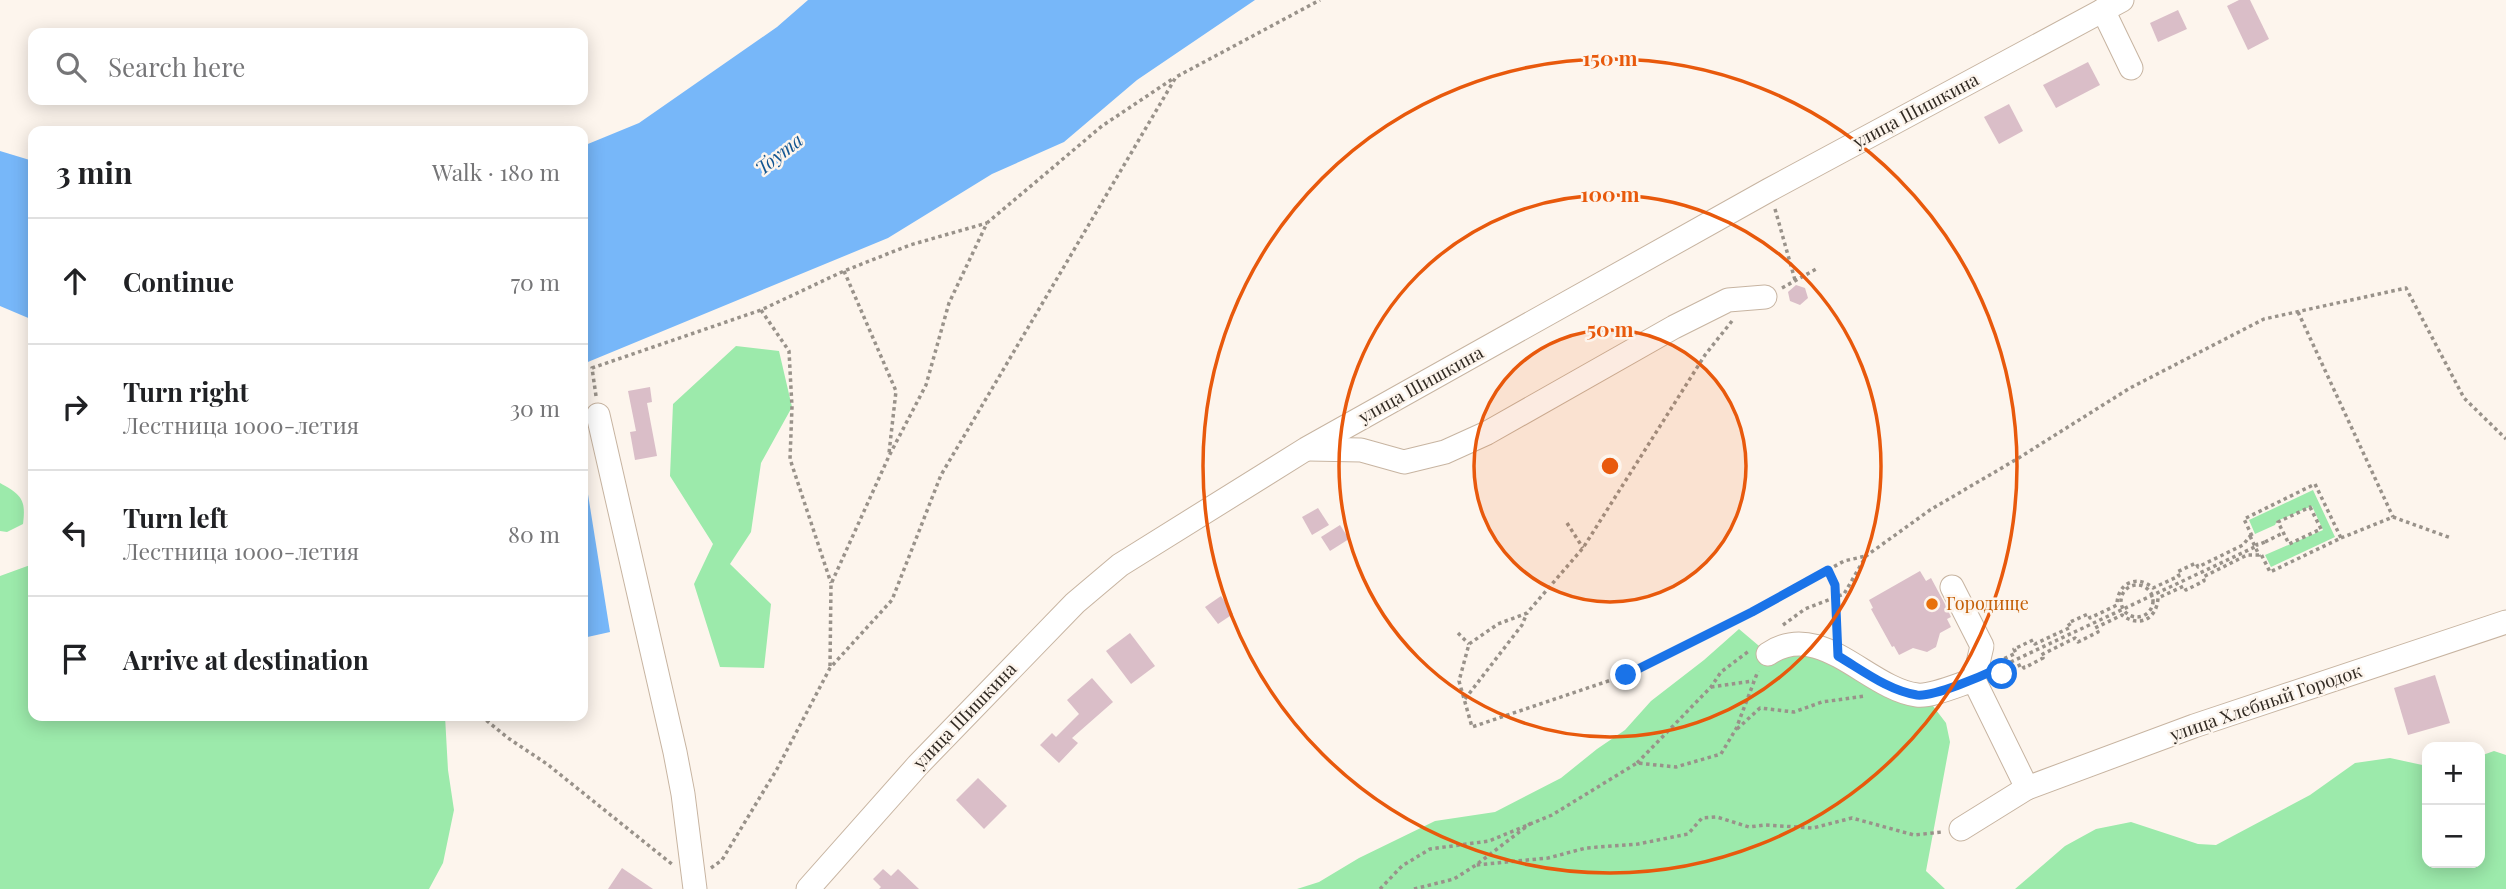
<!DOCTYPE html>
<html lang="en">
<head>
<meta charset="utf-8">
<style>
  body { margin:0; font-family:"Playfair Display",serif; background:#f2f2f2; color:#202124 }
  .controls { position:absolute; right:21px; bottom:21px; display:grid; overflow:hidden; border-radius:14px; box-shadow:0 4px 18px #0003 }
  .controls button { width:63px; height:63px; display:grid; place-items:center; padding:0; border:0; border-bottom:2px solid #e0e0e0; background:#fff; color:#202124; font:35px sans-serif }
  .stop { position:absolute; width:21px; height:21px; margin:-16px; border:5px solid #1a73e8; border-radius:50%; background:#fff }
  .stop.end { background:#1a73e8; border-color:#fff; box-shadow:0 2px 7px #0008 }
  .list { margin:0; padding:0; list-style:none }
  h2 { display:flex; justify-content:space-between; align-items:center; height:91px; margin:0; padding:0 28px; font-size:30px }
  h2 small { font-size:23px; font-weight:400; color:#757577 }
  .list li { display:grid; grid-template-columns:46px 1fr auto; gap:21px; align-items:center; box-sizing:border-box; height:126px; padding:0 28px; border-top:2px solid #e0e0e0 }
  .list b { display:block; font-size:26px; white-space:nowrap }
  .list p { margin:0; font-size:23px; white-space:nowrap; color:#757577 }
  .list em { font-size:23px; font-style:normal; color:#757577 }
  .icon { flex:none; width:38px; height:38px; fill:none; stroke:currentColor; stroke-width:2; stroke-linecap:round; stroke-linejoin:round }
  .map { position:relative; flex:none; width:2506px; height:889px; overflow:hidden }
  .search { position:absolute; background:#fff; box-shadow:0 4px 18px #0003; left:28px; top:28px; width:560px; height:77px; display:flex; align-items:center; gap:18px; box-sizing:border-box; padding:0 24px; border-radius:14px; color:#757577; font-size:26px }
  .panel { position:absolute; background:#fff; box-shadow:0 4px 18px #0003; left:28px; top:126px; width:560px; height:595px; border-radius:14px }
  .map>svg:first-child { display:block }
  .green { fill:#9ceaab }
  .water { fill:#77b7f9 }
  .building { fill:#dabec8 }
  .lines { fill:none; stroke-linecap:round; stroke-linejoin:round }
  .minor-casing { stroke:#c7b4a1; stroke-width:25 }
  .path { stroke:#99928a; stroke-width:3.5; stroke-dasharray:3.5 3.5; stroke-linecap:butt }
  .minor { stroke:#fff; stroke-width:23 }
  .route { stroke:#1a73e8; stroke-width:9 }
  .ring { fill:none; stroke:#e8590c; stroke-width:3.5 }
  .food-dot { fill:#e8710a; stroke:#fdf5ed; stroke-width:2.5 }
  .labels { text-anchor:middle; stroke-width:5; stroke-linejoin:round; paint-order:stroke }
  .street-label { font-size:18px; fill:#312a23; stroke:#fdf5ed }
  .food-label { font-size:18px; fill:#c56008; stroke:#fdf5ed; text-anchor:start }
  .water-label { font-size:19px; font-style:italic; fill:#125591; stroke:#fdf5ed }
  .centre { fill:#e8590c; stroke:#fdf5ed; stroke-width:3.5 }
  .ring-label { font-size:21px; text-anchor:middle; font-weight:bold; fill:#e8590c; stroke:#fdf5ed; stroke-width:5; stroke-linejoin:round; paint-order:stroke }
</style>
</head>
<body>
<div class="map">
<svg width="2506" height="889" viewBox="0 0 2506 889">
  <rect width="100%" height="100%" fill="#fdf5ed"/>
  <g class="green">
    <path d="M736 346 779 351 792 407 761 463 751 532 730 564 771 604 764 668 720 667 694 584 713 544 670 476 673 404Z"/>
    <path d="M0 483C22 495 26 500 23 524L7 532 0 531Z"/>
    <path d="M2313 490 2335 537 2271 567 2265 555 2323 530 2312 506 2277 521 2275 525 2255 534 2249 520Z"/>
    <path d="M33 564V716H445L448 770 454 810 443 863 429 889H0V576Z"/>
    <path d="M1739 629 1765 651 1812 642 1933 706 1946 723 1950 742 1926 871 1945 889H1297L1319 882 1359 858 1435 821 1495 812 1561 778 1597 749 1625 730 1651 701 1704 660Z"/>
    <path d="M2494 751 2506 755V889H2015L2065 846 2096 829 2131 822 2198 844 2216 845 2310 795 2355 763 2390 758 2427 766V863H2480V756Z"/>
  </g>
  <g class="water">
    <path d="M808 0H1255L1137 80 1064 142 992 174 888 238 583 364V146L639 123 777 27Z"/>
    <path d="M0 151 33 161V320L0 306Z"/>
    <path d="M583 463 610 632 583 638V462Z"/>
  </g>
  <g class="building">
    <path d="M2239 0H2250L2269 39 2248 50 2227 6Z"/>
    <path d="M2178 10 2187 29 2158 42 2150 23Z"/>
    <path d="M2088 62 2100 85 2056 108 2043 85Z"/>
    <path d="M2009 104 2023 131 1999 144 1984 117Z"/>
    <path d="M1796 285 1805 288 1808 298 1800 305 1790 301 1788 292Z"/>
    <path d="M650 387 652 402 647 403 657 456 635 460 630 432 636 431 628 391Z"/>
    <path d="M1318 508 1329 525 1312 535 1302 517Z"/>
    <path d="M1340 525 1349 539 1330 551 1321 537Z"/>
    <path d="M1920 571 1926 581 1931 578 1945 604 1951 617 1947 619 1951 627 1940 633 1936 647 1927 652 1913 648 1899 655 1894 646 1892 647 1871 609 1873 608 1869 600Z"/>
    <path d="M1221 596 1233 614 1218 624 1205 607Z"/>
    <path d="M1130 633 1155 666 1131 684 1106 651Z"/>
    <path d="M2435 675 2450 723 2408 735 2394 688Z"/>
    <path d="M1092 678 1113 702 1072 738 1078 743 1059 763 1040 745 1052 733 1056 737 1079 714 1067 700Z"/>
    <path d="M978 778 1007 806 984 829 956 800Z"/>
    <path d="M622 868 653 889H608Z"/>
    <path d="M883 869 891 876 898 869 919 889H879L881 887 873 879Z"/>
  </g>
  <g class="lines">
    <g class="minor-casing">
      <g id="minor">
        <path d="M2103 10 2131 68"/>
        <path d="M598 415 675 752 683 794 695 889"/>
        <path d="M1309 449 1361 450 1404 462 1445 452 1487 433 1674 327 1728 300 1765 297"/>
        <path d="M1952 587 1982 646 1974 680"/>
        <path d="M1768 654C1820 618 1868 689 1917 695 1931 697 1960 684 1974 680L2027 788 1961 829"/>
        <path d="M2027 788 2194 726 2506 622"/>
        <path d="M808 889 918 765 1075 603 1120 565 1306 449 1769 190 2122 0"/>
      </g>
    </g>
    <g class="path">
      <path d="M1775 209 1795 280"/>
      <path d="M844 271 896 391 889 453"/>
      <path d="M1782 288 1818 268"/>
      <path d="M761 310 789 351 792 407 790 459 831 583"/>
      <path d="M2298 312 2393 517"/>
      <path d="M1732 321 1705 355 1583 548 1527 613 1498 624 1469 644 1459 681 1472 727 1626 675 1752 612 1828 570 1835 585 1836 633"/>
      <path d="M596 396 592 368 761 310 844 271 910 245 987 223"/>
      <path d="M2310 507 2321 529 2289 544 2278 522Z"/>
      <path d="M1567 523 1583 548"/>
      <path d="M2250 536 2259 555H2247L2203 577 2204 581 2186 590 2184 586 2158 598C2157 619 2139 628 2122 615L2095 628 2098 632 2078 642 2075 638 2041 655 2043 658 2024 668 2022 664 2002 674 1997 662 2016 653 2014 649 2033 640 2035 644 2071 627 2068 623 2088 614 2090 618 2117 605C2117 583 2137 574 2153 588L2179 576 2177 572 2196 563 2198 567 2243 545Z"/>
      <path d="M2252 536 2244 519 2315 484 2341 538 2270 572 2260 552"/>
      <path d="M2341 538 2393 517 2451 538"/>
      <path d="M2265 542 2283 533"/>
      <path d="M2256 543 2257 545 2265 542"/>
      <path d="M1828 570 1844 561 1866 556"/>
      <circle cx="2137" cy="601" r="16"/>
      <path d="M1783 625 1805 609 1844 594 1866 556 1930 510 2017 459 2130 388 2264 319 2406 288 2464 398 2506 439"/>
      <path d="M1458 633 1469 644"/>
      <path d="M830 666 831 584 889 456 926 385 949 303 987 223 1102 126 1174 78"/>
      <path d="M1998 668 2257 546"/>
      <path d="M1711 687 1753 681"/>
      <path d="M1465 699 1522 625 1527 613"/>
      <path d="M481 716 508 738 547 764 673 865"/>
      <path d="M1737 729 1760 708 1794 712 1822 702 1865 696"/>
      <path d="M1637 763 1711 687 1721 672 1749 651"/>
      <path d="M1531 823 1476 865 1548 858 1586 848 1638 844 1688 834 1702 818 1717 817 1749 827 1765 825 1813 828 1852 818 1914 835 1942 832"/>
      <path d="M711 868 722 860 777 769 830 668 892 600 941 475 1176 77 1320 0"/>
      <path d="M1380 889 1402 866 1430 849 1489 841 1552 815 1637 763 1676 767 1721 754 1736 729 1758 671"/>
      <path d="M1414 889 1454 879 1476 865"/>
    </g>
    <use href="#minor" class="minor"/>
  </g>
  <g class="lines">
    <path class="route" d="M1626 675 1752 612 1828 570 1835 585 1838 656C1862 670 1889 691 1917 695 1934 697 1982 676 1999 668L2002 674"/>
  </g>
  <circle cx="1610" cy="466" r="136" fill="#e8590c" fill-opacity=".12"/>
  <g class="ring">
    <circle cx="1610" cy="466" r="136"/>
    <circle cx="1610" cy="466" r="271"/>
    <circle cx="1610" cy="466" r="407"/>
  </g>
  <circle class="food-dot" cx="1932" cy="604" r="7"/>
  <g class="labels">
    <g class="street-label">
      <text transform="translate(1916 111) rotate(-28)" y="6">улица Шишкина</text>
      <text transform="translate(1421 385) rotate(-29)" y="6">улица Шишкина</text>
      <text transform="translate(2266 703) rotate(-19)" y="6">улица Хлебный Городок</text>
      <text transform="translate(965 716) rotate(-46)" y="6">улица Шишкина</text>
    </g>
    <g class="food-label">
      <text x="1946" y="610">Городище</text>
    </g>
    <g class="water-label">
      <text transform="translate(779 154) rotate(-38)" y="7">Toyma</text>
    </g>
  </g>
  <circle cx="1610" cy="466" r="10" class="centre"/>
  <g class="ring-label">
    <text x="1610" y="66">150 m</text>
    <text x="1610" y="202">100 m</text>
    <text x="1610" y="337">50 m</text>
  </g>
</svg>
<div class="controls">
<button>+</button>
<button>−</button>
</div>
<div class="stop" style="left:2002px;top:674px"></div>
<div class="stop end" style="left:1626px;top:675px"></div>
<div class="search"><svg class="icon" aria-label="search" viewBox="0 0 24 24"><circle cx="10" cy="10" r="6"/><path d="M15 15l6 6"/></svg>Search here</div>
<section class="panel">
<h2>3 min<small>Walk · 180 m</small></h2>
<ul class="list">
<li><svg class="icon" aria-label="ahead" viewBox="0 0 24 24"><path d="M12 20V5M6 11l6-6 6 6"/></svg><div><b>Continue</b></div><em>70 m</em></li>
<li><svg class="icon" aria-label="right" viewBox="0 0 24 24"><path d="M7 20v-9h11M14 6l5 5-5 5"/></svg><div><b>Turn right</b><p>Лестница 1000-летия</p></div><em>30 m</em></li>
<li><svg class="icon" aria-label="left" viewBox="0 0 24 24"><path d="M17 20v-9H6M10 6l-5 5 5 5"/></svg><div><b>Turn left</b><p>Лестница 1000-летия</p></div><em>80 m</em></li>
<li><svg class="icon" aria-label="arrive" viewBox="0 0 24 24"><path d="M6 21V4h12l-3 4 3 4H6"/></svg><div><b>Arrive at destination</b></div></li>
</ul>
</section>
</div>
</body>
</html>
